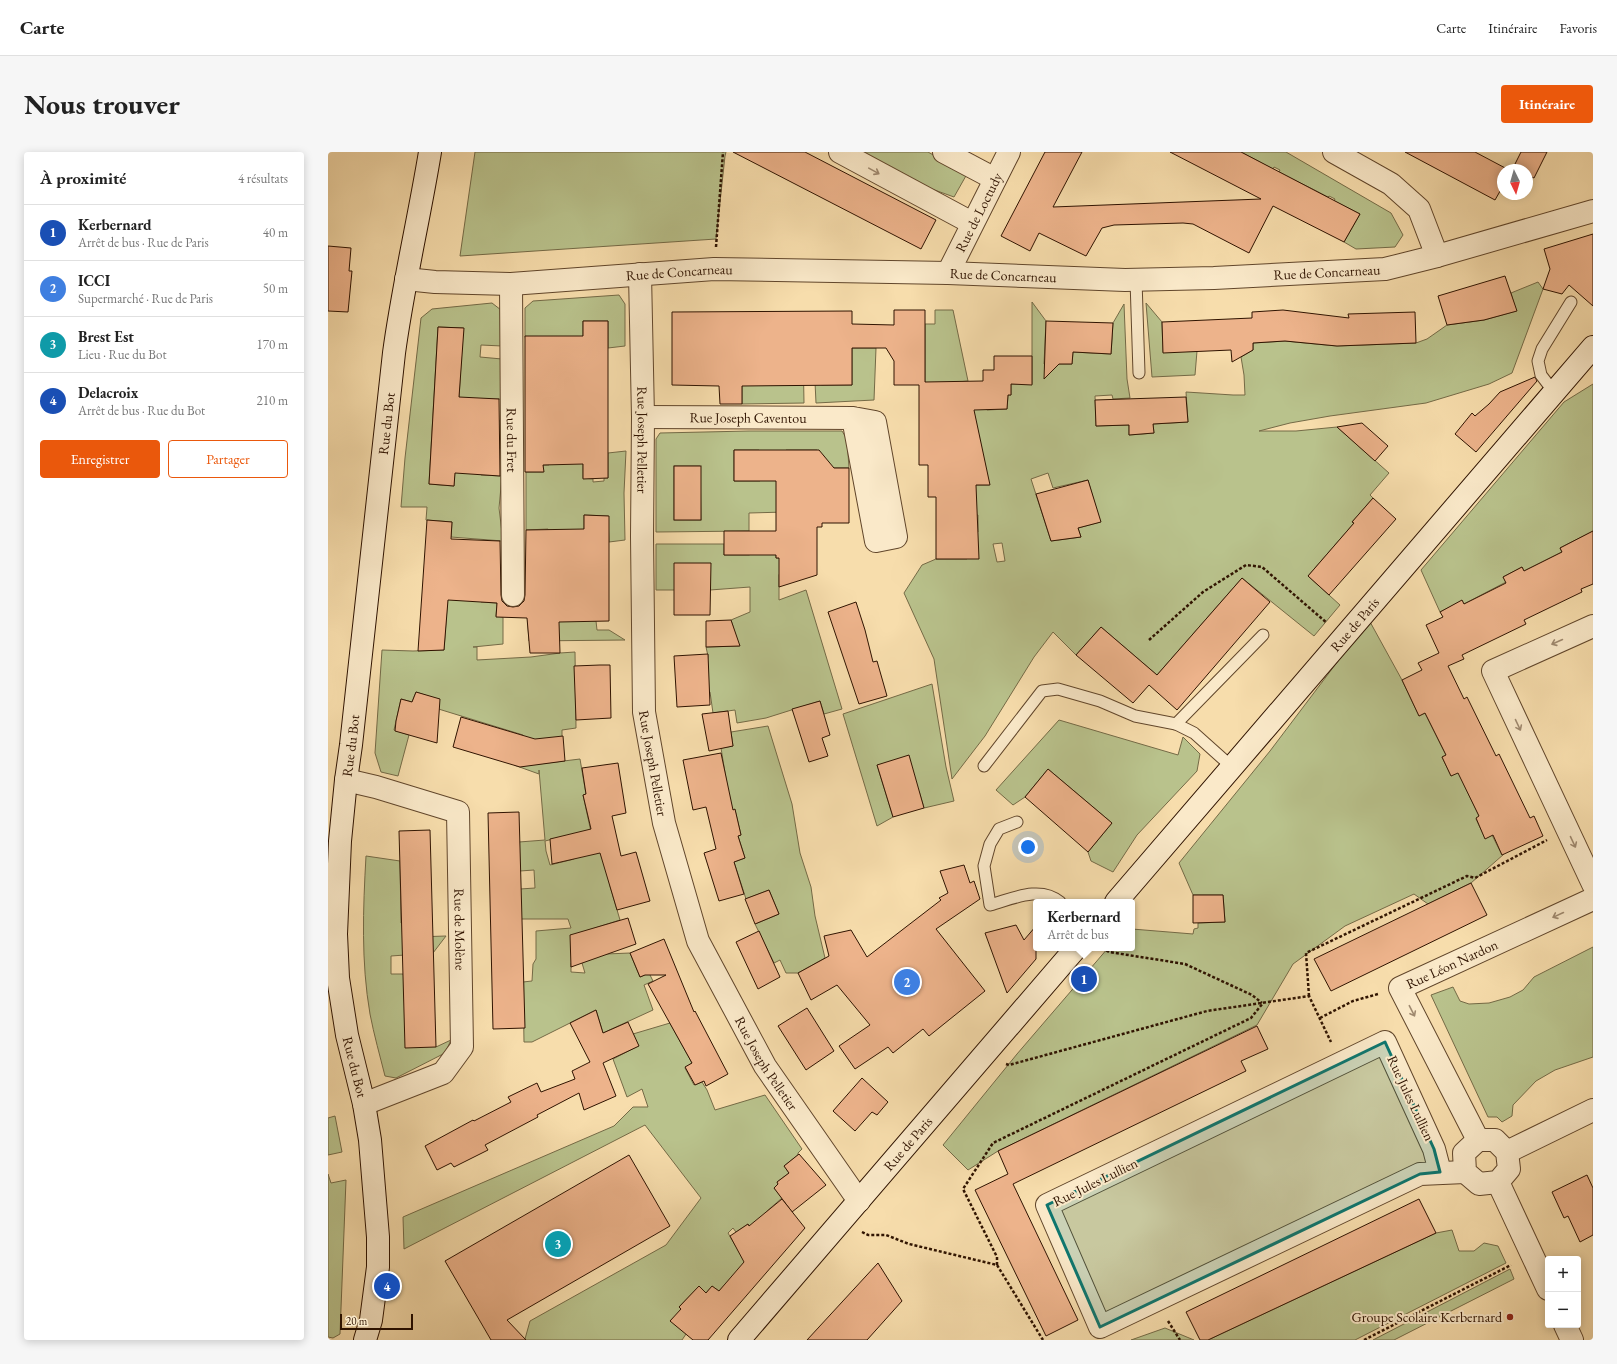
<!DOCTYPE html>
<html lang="fr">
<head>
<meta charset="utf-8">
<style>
  body { margin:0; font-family:"EB Garamond",serif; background:#f6f6f6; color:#222 }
  .controls { position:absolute; right:12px; bottom:12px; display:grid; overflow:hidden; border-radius:4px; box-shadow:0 2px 10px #0003 }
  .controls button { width:36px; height:36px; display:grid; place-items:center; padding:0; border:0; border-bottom:1px solid #e0e0e0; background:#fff; color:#222; font:20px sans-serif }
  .compass { position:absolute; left:1169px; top:12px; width:36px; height:36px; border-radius:50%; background:#fff; box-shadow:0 2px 10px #0003; rotate:175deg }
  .scale { position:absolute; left:12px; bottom:10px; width:73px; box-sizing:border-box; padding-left:4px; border:2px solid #2f1300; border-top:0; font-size:11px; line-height:14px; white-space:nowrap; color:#2f1300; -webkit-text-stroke:3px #fae9c9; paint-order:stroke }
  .you { position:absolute; left:700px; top:695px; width:14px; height:14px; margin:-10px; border:3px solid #fff; border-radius:50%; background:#1a73e8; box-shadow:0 0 0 6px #1a73e833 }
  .badge { display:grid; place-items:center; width:26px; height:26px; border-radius:50%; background:#ea580c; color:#fff; font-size:13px; font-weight:700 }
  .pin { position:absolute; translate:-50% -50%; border:2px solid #fff; box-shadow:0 1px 4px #0006 }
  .popup { position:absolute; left:705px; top:747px; width:102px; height:52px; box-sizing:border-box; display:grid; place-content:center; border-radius:4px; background:#fff; filter:drop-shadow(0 1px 3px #0005); font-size:13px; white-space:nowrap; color:#767676 }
  .popup b { font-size:15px; color:#222 }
  .popup::after { content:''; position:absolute; left:50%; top:100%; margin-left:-8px; border:8px solid transparent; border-top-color:#fff }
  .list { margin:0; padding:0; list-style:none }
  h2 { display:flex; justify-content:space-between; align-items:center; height:52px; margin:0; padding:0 16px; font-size:17px }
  h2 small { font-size:13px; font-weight:400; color:#767676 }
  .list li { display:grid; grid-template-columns:26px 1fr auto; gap:12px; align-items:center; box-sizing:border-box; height:56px; padding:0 16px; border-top:1px solid #e0e0e0 }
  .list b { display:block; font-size:15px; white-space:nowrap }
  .list p { margin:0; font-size:13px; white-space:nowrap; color:#767676 }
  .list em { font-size:13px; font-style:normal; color:#767676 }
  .actions { display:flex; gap:8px; padding:12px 16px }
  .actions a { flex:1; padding:9px 0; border:1px solid #ea580c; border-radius:4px; text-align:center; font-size:14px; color:#ea580c }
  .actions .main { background:#ea580c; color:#fff }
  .map { position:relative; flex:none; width:1265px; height:1188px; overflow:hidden; border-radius:4px }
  header { display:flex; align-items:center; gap:24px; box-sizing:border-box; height:56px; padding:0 20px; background:#fff; border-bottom:1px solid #e0e0e0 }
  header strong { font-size:19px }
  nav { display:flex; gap:22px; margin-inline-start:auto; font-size:14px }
  .intro { display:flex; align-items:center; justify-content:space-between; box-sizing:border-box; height:96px; padding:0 24px }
  h1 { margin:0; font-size:28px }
  .button { padding:10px 18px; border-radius:4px; background:#ea580c; color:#fff; font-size:14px; font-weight:700 }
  main { display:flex; gap:24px; padding:0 24px }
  aside { flex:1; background:#fff; border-radius:4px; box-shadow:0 2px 10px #0003 }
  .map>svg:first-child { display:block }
  .green { fill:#b9c28c; stroke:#746a46; fill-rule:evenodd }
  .building { fill:#edb38b; stroke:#2f1300 }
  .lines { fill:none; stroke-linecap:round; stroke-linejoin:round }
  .lane-casing { stroke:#61462b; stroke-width:13 }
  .street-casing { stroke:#61462b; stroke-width:24 }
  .secondary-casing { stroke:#2f1300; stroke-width:24 }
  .path { stroke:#2f1300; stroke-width:2.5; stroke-dasharray:3 2; stroke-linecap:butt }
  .lane { stroke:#fae9c9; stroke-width:11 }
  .street { stroke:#fae9c9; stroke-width:22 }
  .secondary { stroke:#fae9c9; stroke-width:22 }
  .oneway { stroke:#9f896f }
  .marked { fill:#0f766e; fill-opacity:0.2; stroke:#0f766e; stroke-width:3; stroke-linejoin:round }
  .poi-dot { fill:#8f2418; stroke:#fae9c9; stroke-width:1.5 }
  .labels { text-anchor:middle; stroke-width:4; stroke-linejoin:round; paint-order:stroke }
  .street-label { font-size:14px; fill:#2f1300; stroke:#fae9c9 }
  .poi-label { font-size:14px; fill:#2f1300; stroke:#fae9c9; text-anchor:end }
</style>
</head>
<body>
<header>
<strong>Carte</strong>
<nav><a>Carte</a><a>Itinéraire</a><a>Favoris</a></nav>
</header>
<div class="intro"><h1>Nous trouver</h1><a class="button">Itinéraire</a></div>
<main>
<aside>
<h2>À proximité<small>4 résultats</small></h2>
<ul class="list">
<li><span class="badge" style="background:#1a4fb4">1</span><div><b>Kerbernard</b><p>Arrêt de bus · Rue de Paris</p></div><em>40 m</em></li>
<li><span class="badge" style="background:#3f7fe0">2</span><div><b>ICCI</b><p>Supermarché · Rue de Paris</p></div><em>50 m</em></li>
<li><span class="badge" style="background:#0f9aa8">3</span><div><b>Brest Est</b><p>Lieu · Rue du Bot</p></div><em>170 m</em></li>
<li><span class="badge" style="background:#1a4fb4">4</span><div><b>Delacroix</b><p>Arrêt de bus · Rue du Bot</p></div><em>210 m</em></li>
</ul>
<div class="actions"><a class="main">Enregistrer</a><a>Partager</a></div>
</aside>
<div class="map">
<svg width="1265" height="1188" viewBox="0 0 1265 1188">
  <rect width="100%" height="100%" fill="#f7ddac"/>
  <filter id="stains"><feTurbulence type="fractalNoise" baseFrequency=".005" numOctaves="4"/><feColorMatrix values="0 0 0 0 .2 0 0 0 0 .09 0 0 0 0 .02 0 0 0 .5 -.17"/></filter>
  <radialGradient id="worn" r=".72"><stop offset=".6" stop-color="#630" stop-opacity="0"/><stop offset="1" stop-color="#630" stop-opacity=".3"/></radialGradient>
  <g class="green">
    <path d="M147 0H398L397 4 388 87 132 104Z"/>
    <path d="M529 0H600L639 22 626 45 601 36Z"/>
    <path d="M913 0H958L1063 61 1075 83 1067 95 1028 97 1016 90 1032 62 1006 49 1007 47 1001 44 1000 45 951 20 952 18 946 15 945 17Z"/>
    <path d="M1210 130 1215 137 1184 221 1161 232 1098 251 1002 264 962 271 931 279H968L1009 275 1061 321 1042 343 1045 346 1024 370 1026 371 980 424 1012 453 986 484 914 426 829 523 773 475 748 503 725 480 706 505 657 584 624 627 606 507 576 441 594 413 608 407H639L638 380H650V363H638L643 333H661L642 242 659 258 679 257 680 243H683V232H704V150L718 169 716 212 720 215 731 212H744L745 200 783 202 785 171 796 152 799 227 802 246 785 247 784 243 767 244 768 274 801 273V283L826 281 825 272 860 270 858 240 905 243H917L916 223 913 205 925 198V191L957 189 1009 194 1088 191 1099 187 1119 173 1156 168 1188 159 1183 141ZM720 321 725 336 760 328 772 370 750 376 753 385 723 389 703 327ZM674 391 677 409 669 410 665 392Z"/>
    <path d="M291 143 297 152V194L280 196V169H255V326L265 327V330L276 329V326H280V301L298 299 296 341 297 388 281 390 280 364 256 363V429L221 390 220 377 198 378V320H215V313H221L197 184V156L205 149Z"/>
    <path d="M164 151 173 158 174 194 153 193 152 205 174 207V247H153V268L174 269V296H153V323L174 324 171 356 175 389 123 385 124 370 98 368 99 355H73L77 306 93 166 104 157ZM110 175 135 176 126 334 101 332Z"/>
    <path d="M818 151 834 170 835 200 869 199 867 223 824 225Z"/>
    <path d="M607 158H625L640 229 597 233V172H607Z"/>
    <path d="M475 196 476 251 414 252V231Z"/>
    <path d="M524 196H548L546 248 488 251 487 230 494 233H524Z"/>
    <path d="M1265 232V379L1232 396 1234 400 1196 419 1194 415 1175 425 1178 430 1136 452 1134 449 1112 460 1093 418 1236 250Z"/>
    <path d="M421 279H514L519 287 521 316H502L497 312 496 304H489V298H458V360L421 361V379L328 380V287L332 281ZM406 298H431L432 329H406ZM346 314H372L373 368H346Z"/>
    <path d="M448 391V406H458L451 423V448L478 438 514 557 496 562 492 549 438 566 409 571 407 558 385 561 382 540 375 541 380 504 378 495 411 494 403 468 422 460V435L382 438H328V392H396V403H421Z"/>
    <path d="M156 412 175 413V440L153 439V450L169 451 168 464 175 465V492L145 495H149V508L203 505 232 501 247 500 248 576 234 578V584L211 612 252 607 258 642 255 643 265 689 273 688 282 734 292 768 245 783 278 802 302 801 312 825 321 821 325 829 316 833 325 858 275 881 268 858 204 890H196L195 830 204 829 205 812 208 807V779L243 776 240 767H182L192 737 207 736 206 718 192 719 191 690 217 688 211 618V622L186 613 195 583 104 555 106 546 88 540 84 550 73 547 66 578 81 583 70 624 53 620 47 601 54 498 85 499 116 498 122 413ZM241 683 246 707 222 713 218 699 217 689ZM243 811H254L257 821 243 820Z"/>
    <path d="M199 461 268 469 269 478H281L297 488 201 489Z"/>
    <path d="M1041 468 1074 528 1091 564 1097 561 1118 603 1114 605 1123 624 1130 620 1151 664 1148 667 1157 686 1164 683 1174 703 1176 702 1143 731 1100 752 1086 742 1017 774 965 812 929 873 670 999 640 1018 615 993 689 902 780 796H804V777L865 782 866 777 870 776V771L897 770 895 743H865L851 711 942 599Z"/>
    <path d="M604 532 618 615 626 649 596 656 591 639 549 613 565 665 549 674 515 562Z"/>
    <path d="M731 568 850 603 855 585 872 602 869 619 809 683 785 720 763 709 760 700 784 671 720 617 697 645 685 653 668 638Z"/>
    <path d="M440 574 464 652 472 701 483 735 487 764 497 806 470 821H458L452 808 446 811 427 772 451 762 441 738 418 747 406 710 417 706 410 684 413 683 407 658H403L393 596 405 594 403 580Z"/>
    <path d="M38 704 72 709 73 771 88 770V785L118 784 105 801 63 804V822H75L108 895 123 888 117 901 68 926 57 924C52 904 46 883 42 862 33 810 35 757 38 704Z"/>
    <path d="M1265 795V905L1227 918 1208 929 1185 953 1184 964 1174 970 1169 965H1160L1103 843 1125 835 1132 849 1141 852 1161 851 1182 845 1195 838 1206 825Z"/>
    <path d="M342 871 364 911 357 916 366 933 374 930 379 938 387 958 437 943 474 997 470 1001V1003L456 1014 461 1021 449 1030 450 1032 446 1036 454 1046 439 1059 435 1071 426 1081 420 1072 408 1080 405 1076 400 1081 417 1110 391 1139 384 1134 378 1141 371 1134 351 1155 353 1157 358 1182 354 1188H198L197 1187 202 1169 338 1093 373 1046 317 973 76 1097 75 1065 286 974 305 955H320L314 937 299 945 285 907 310 894 305 882Z"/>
    <path d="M7 964 14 1000 0 1003V966Z"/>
    <path d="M0 1022 3 1031 18 1028 12 1182 5 1186 0 1185Z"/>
    <path d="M1124 1078 1131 1099H1146L1156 1091 1170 1094 1178 1111 1027 1188H880L1108 1081Z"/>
    <path d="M1182 1117 1186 1127 1066 1188H1045Z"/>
    <path d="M837 1176 866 1188H803Z"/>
  </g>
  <g class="building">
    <path d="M405 0H477L608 68 593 97Z"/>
    <path d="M717 0H754L725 55 933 47 842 0H913L1032 62 1016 90 945 54 921 101 865 72 855 71 786 73 774 76 758 104 711 81 702 99 673 84Z"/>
    <path d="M1077 0H1147L1181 18H1175V34L1167 48Z"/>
    <path d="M1193 0H1219L1206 26 1199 23V18H1189L1185 16Z"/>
    <path d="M1265 82V154L1241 133 1234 142 1215 137 1222 117 1216 97Z"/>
    <path d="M0 94 23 96 21 119H24L20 160 0 159Z"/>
    <path d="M1177 124 1189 159 1156 168 1119 173 1110 144Z"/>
    <path d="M566 158H597V230L655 229V218H666V204H704V233L683 232V243H680L679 257 646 258 662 333H648L651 407H608V345H600V313H591V233H566V209L558 196H524V233L414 234V252H392L391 234 344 233V160L524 159V172L566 173Z"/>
    <path d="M955 158 1021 166 1020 162 1087 160 1088 191 1009 194 957 189 925 191V198L904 210 903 198 835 201 834 170 924 166V160Z"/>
    <path d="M255 169H280V326L255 327V312L215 313 216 320H197V184H255Z"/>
    <path d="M718 169 785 171 783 202 745 200 744 212H731L716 227Z"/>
    <path d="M110 175 136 176 131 245 171 247 172 324 127 321 126 334 101 332Z"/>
    <path d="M1207 225 1209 229 1148 300 1127 282 1144 261 1147 264 1161 252 1172 240Z"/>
    <path d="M858 245 860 270 825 272 826 281 801 283V273L768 274 767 248Z"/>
    <path d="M1034 271 1060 294 1047 309 1009 275Z"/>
    <path d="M406 298H491L506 316H521V371H494V375H489V423L451 435V406H448V403H396V379H448V329H406Z"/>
    <rect x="346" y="314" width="27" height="54"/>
    <path d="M760 328 773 370 750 376 753 385 723 389 708 342Z"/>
    <path d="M1045 346 1068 367 1001 443 980 424 1026 371 1024 370Z"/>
    <path d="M256 363 281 364V469L231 470 232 501H202L199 466 168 465 169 451 120 448 116 498 90 499 99 368 124 370 123 387 172 389 173 443 174 449 179 454 185 455 191 454 196 449 197 443 198 378 256 377Z"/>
    <path d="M1265 379V432L1253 437 1254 440 1196 468 1198 472 1134 503 1136 507 1120 514 1136 547 1139 545 1168 604 1171 602 1202 666 1206 664 1215 684 1174 703 1165 683 1157 687 1148 666 1151 664 1130 621 1123 624 1114 605 1118 603 1097 561 1091 564 1074 528 1094 518 1090 511 1111 501 1098 473 1115 465 1112 460 1134 448 1136 452 1178 431 1175 425 1194 415 1196 419 1234 400 1232 396Z"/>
    <path d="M346 411H383L382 463H346Z"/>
    <path d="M914 426 942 450 849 558 821 533 805 551 748 503 773 475 829 523Z"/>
    <path d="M528 450 537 478 545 510 549 509 559 544 531 552 500 460Z"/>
    <path d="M403 468 412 494 378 495V469Z"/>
    <path d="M380 502 382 553 349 555 346 504Z"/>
    <path d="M272 513H282L283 566 248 568 246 514Z"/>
    <path d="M88 540 112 547 109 591 67 579 68 569 73 547 84 550Z"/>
    <path d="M492 549 502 583 494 586 500 604 481 610 464 557Z"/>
    <path d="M400 559 405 594 381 599 374 562Z"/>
    <path d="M133 565 207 587 235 584 237 609 192 615 125 595Z"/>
    <path d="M393 601 405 658 407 657 413 683 410 684 417 706 406 710 416 742 391 749 376 701 388 697 378 655 365 658 355 608Z"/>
    <path d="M581 603 596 656 565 665 549 613Z"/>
    <path d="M290 611 298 661 284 664 293 704 308 700 322 749 289 758 272 701 224 712 222 687 263 677 255 643 258 642 254 616Z"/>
    <path d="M720 617 784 671 760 700 697 645Z"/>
    <path d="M191 660 197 876 165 877 160 661Z"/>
    <path d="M102 678 108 895 77 896 71 679Z"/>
    <path d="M636 713 642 731 646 729 652 747 608 777 657 839 601 884 595 877 565 901 560 895 527 917 511 894 542 873 509 833 483 848 470 821 501 804 496 784 523 778 539 805 613 748 611 746 620 741 612 719Z"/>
    <path d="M1143 731 1159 763 1003 839 986 807Z"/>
    <path d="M441 738 451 762 427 772 417 747Z"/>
    <path d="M865 743H895L897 770 865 771Z"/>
    <path d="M300 766 308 792 243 815 242 783Z"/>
    <path d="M688 773 696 788 708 774V807L679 841 657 781Z"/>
    <path d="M431 779 452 825 430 837 408 790Z"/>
    <path d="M336 787 366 860 367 859 400 922 378 934 376 929 367 933 357 915 364 911 320 832 338 823H317L312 825 302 801Z"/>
    <path d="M479 856 506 899 478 918 450 874Z"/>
    <path d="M268 858 275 881 300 870 311 894 275 911 288 944 256 958 251 941 209 963 210 965 157 993 160 998 126 1015 123 1011 109 1018 97 994 145 968 146 969 183 950 180 945 209 931 213 940 247 927 244 919 262 910 242 871Z"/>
    <path d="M929 874 940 897 913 909 918 919 685 1032 750 1168 718 1184 647 1038 680 1022 670 999Z"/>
    <path d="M534 926 560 950 549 963 544 960 527 979 505 959Z"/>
    <path d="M471 1002 498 1033 464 1060 446 1036 450 1032 449 1030 461 1021 456 1014Z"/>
    <path d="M301 1003 342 1074 179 1168 198 1188H163L117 1109Z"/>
    <path d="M1259 1023 1265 1036V1083L1252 1090 1240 1064 1236 1066 1224 1040Z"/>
    <path d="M454 1047 477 1076 380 1188H365L342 1169 353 1157 351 1155 371 1134 378 1141 384 1134 391 1139 416 1110 402 1084 420 1072 421 1074Z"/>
    <path d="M1091 1047 1108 1081 880 1188H872L858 1160Z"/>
    <path d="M550 1111 574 1149 539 1188H479Z"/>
  </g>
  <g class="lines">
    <g class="lane-casing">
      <g id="lane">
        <path d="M808 128 811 221"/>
        <path d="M1226 240 1213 223 1210 209 1214 197 1243 150"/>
        <path d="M848 572 935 483"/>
        <path d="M656 614 714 539 730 537 772 549 807 564 848 572 866 581 904 615"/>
        <path d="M689 670 671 677 662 692 656 714 662 753C684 747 712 733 732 750"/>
      </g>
    </g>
    <g class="street-casing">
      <g id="street">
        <path d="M512 0 644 71"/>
        <path d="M616 0 667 27"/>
        <path d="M1006 0 1063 32 1091 57 1109 104"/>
        <path id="s1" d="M620 121 681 0"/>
        <path id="s2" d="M312 122 315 265 314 385 316 560 336 671 370 789 437 914 531 1049"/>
        <path id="s3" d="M78 127 107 130 183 132 386 117 620 121 797 128 886 126 1057 117 1109 104 1265 59"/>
        <path id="s4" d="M183 132 185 443"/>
        <path id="s5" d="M315 265 525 266 547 270 568 385 548 389 525 266"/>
        <path d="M1265 474 1165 519 1265 732"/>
        <path id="s6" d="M18 628 48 635 130 660 134 895 115 921 36 952"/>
        <path id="s7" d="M1150 988 1072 836 1265 747"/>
        <path d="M1150 988H1167L1179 1000 1181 1017 1170 1030 1151 1032 1137 1020 1136 1001Z"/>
        <path d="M1179 1000 1265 958"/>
        <path d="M1112 1020 1106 997 1057 890 719 1053 772 1175 1092 1022 1137 1020"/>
        <path d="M1170 1030 1220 1137"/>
        <path d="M1237 1173 1244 1188"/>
      </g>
    </g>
    <g class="secondary-casing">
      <g id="secondary">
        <path id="s8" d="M788 750 1265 195"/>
        <path id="s9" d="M37 1188 43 1168 50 1115V1085L42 988 36 952 19 883 10 826 8 782 12 689 18 628 23 593 66 201C75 134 91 67 102 0"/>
        <path id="s10" d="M411 1188 748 796"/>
      </g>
    </g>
    <g class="path">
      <path d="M388 95 395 0"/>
      <path d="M821 488 875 440 918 413 934 415 999 471"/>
      <path d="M774 796 781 800 857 812 924 843 934 851"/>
      <path d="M981 844 978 801 1139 724 1147 726 1219 688"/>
      <path d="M992 866 1025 849 1050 842"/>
      <path d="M678 912 681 913 879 859 981 844 1003 890"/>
      <path d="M534 1080 540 1083H558L581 1092 669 1113 715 1188"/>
      <path d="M669 1113V1105L635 1037 665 991 923 866 935 851"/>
      <path d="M840 1169 852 1188"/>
      <path d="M1036 1188 1183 1113"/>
    </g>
    <use href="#lane" class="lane"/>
    <use href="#street" class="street"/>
    <use href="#secondary" class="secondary"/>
  </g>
  <defs><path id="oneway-shaft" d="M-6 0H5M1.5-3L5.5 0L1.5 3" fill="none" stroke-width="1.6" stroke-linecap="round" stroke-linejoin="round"/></defs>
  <g class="oneway">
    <use href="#oneway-shaft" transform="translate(546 19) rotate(29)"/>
    <use href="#oneway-shaft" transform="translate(1229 490) rotate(156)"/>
    <use href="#oneway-shaft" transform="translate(1190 573) rotate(65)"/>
    <use href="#oneway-shaft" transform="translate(1245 690) rotate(65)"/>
    <use href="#oneway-shaft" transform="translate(1230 763) rotate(155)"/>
    <use href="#oneway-shaft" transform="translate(1084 859) rotate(63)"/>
  </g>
  <path class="marked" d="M1057 890 1106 997 1112 1020 1092 1022 772 1175 719 1053Z"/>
  <circle class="poi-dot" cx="1182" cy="1165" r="4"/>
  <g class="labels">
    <g class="street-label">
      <text dy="5" stroke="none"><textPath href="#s1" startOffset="68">Rue de Loctudy</textPath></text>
      <text dy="5" stroke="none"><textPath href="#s3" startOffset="922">Rue de Concarneau</textPath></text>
      <text dy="5" stroke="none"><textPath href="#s3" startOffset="274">Rue de Concarneau</textPath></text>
      <text dy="5" stroke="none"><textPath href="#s3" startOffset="598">Rue de Concarneau</textPath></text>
      <text dy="5" stroke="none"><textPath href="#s5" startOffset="105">Rue Joseph Caventou</textPath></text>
      <text dy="5" stroke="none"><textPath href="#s9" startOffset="924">Rue du Bot</textPath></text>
      <text dy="5" stroke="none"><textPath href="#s4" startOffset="156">Rue du Fret</textPath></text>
      <text dy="5" stroke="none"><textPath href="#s2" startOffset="166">Rue Joseph Pelletier</textPath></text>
      <text dy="5" stroke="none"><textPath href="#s8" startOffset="366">Rue de Paris</textPath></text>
      <text dy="5" stroke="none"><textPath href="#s9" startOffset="600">Rue du Bot</textPath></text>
      <text dy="5" stroke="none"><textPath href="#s2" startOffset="490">Rue Joseph Pelletier</textPath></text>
      <text dy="5" stroke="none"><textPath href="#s6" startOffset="234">Rue de Molène</textPath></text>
      <text dy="5" stroke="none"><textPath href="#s7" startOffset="228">Rue Léon Nardon</textPath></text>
      <text dy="5" stroke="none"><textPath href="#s2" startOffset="814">Rue Joseph Pelletier</textPath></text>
      <text transform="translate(27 915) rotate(76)" y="5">Rue du Bot</text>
      <text transform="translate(1083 946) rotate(65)" y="5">Rue Jules Lullien</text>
      <text dy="5" stroke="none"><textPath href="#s10" startOffset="259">Rue de Paris</textPath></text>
      <text transform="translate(767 1030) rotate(-26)" y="5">Rue Jules Lullien</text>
    </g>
    <g class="poi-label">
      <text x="1174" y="1170">Groupe Scolaire Kerbernard</text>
    </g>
  </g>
  <rect width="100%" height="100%" filter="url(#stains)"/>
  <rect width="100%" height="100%" fill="url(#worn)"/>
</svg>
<div class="controls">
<button>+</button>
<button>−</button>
</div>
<svg class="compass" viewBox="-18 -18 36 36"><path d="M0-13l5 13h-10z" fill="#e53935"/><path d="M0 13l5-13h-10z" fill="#767676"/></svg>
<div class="scale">20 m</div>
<div class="you"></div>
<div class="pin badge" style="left:756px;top:827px;background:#1a4fb4">1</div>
<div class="popup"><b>Kerbernard</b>Arrêt de bus</div>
<div class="pin badge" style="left:579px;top:830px;background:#3f7fe0">2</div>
<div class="pin badge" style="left:230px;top:1092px;background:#0f9aa8">3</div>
<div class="pin badge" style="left:59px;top:1134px;background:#1a4fb4">4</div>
</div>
</main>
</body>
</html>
